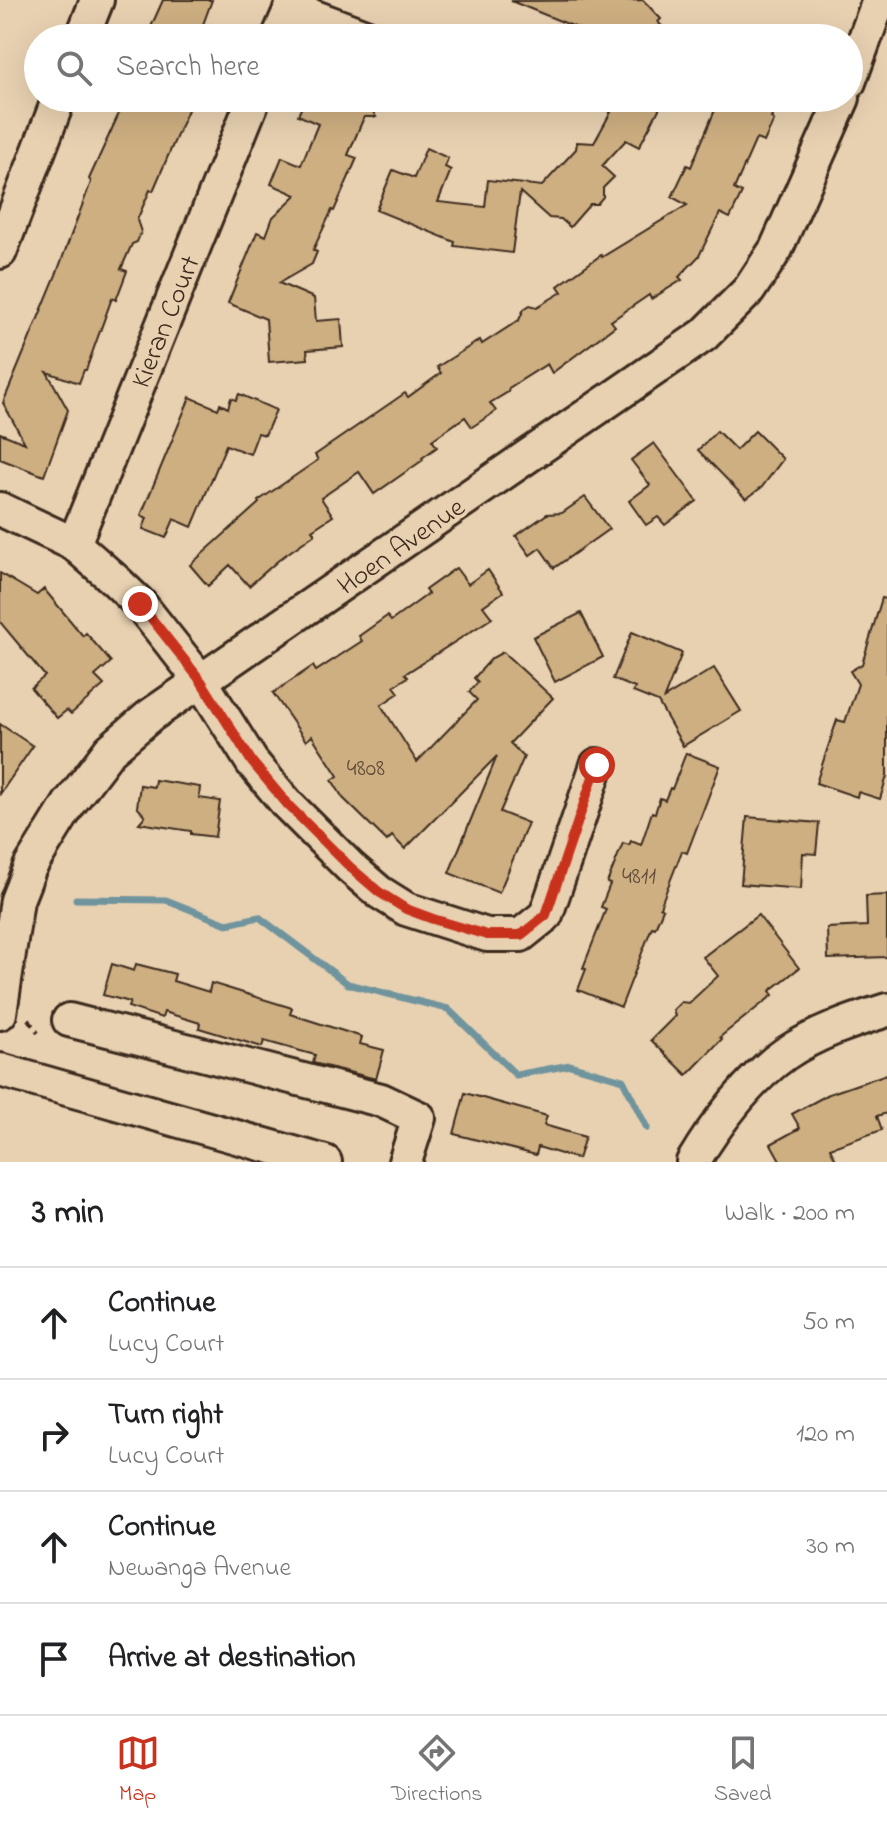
<!DOCTYPE html>
<html lang="en">
<head>
<meta charset="utf-8">
<style>
  body { margin:0; font-family:"Indie Flower",sans-serif; background:#f6f6f6; color:#202124 }
  .stop { position:absolute; width:24px; height:24px; margin:-18px; border:6px solid #c8321e; border-radius:50%; background:#fff }
  .stop.end { background:#c8321e; border-color:#fff; box-shadow:0 2px 8px #0008 }
  .list { margin:0; padding:0; list-style:none }
  h2 { display:flex; justify-content:space-between; align-items:center; height:104px; margin:0; padding:0 32px; font-size:34px }
  h2 small { font-size:26px; font-weight:400; color:#757577 }
  .list li { display:grid; grid-template-columns:52px 1fr auto; gap:24px; align-items:center; box-sizing:border-box; height:112px; padding:0 32px; border-top:2px solid #e0e0e0 }
  .list b { display:block; font-size:30px; white-space:nowrap }
  .list p { margin:0; font-size:26px; white-space:nowrap; color:#757577 }
  .list em { font-size:26px; font-style:normal; color:#757577 }
  .icon { flex:none; width:44px; height:44px; fill:none; stroke:currentColor; stroke-width:2; stroke-linecap:round; stroke-linejoin:round }
  .map { position:relative; flex:none; width:887px; height:1162px; overflow:hidden }
  .search { position:absolute; background:#fff; box-shadow:0 8px 32px #0002; left:24px; right:24px; top:24px; height:88px; display:flex; align-items:center; gap:20px; box-sizing:border-box; padding:0 28px; border-radius:44px; color:#757577; font-size:30px }
  .sheet { height:552px; background:#fff }
  nav { display:flex; justify-content:space-around; align-items:center; box-sizing:border-box; height:112px; border-top:2px solid #e0e0e0; background:#fff; font-size:22px; color:#757577 }
  nav a { display:grid; justify-items:center; gap:4px }
  nav .on { color:#c8321e }
  .map>svg:first-child { display:block }
  .lines { fill:none; stroke-linecap:round; stroke-linejoin:round }
  .stream { stroke:#6f949d; stroke-width:7 }
  .building { fill:#ceaf82; stroke:#3b2a1e; stroke-width:2 }
  .minor-casing { stroke:#3b2a1e; stroke-width:38 }
  .path { stroke:#3b2a1e; stroke-width:4; stroke-dasharray:8 6; stroke-linecap:butt }
  .minor { stroke:#e8d1b1; stroke-width:32 }
  .route { stroke:#c8321e; stroke-width:10 }
  .labels { text-anchor:middle; stroke-width:7; stroke-linejoin:round; paint-order:stroke }
  .number-label { font-size:24px; fill:#604b37 }
  .street-label { font-size:28px; fill:#3b2a1e; stroke:#e8d1b1 }
</style>
</head>
<body>
<div class="map">
<svg width="887" height="1162" viewBox="0 0 887 1162">
  <rect width="100%" height="100%" fill="#e8d1b1"/>
  <filter id="ink" filterUnits="userSpaceOnUse"><feTurbulence type="fractalNoise" baseFrequency=".0125" numOctaves="2"/><feDisplacementMap in="SourceGraphic" scale="16" xChannelSelector="R" yChannelSelector="G"/><feConvolveMatrix kernelMatrix="1 2 1 2 8 2 1 2 1" color-interpolation-filters="sRGB"/></filter>
  <g filter="url(#ink)">
    <g class="lines">
      <path class="stream" d="M76 899 166 900 227 924 259 917 348 984 448 1009 516 1075 570 1065 623 1080 647 1128"/>
    </g>
    <g class="building">
      <path d="M163 0H212L198 38H146Z"/>
      <path d="M643 0 661 19 658 22 673 38H602L511 1Z"/>
      <path d="M126 98H193L153 191 150 190 137 220 141 232 137 242 132 244 121 269 127 271 116 300 112 298 86 370H84L79 383 47 372 68 410 44 476 0 459V433L25 443 3 403 56 275 91 182 89 179Z"/>
      <path d="M306 98H365L376 117H364L348 155 357 158 334 211 332 210 313 250 317 252 312 264 279 283 314 298 316 321 341 319 343 347 307 350 308 359 269 362 266 319 228 303 257 232 266 236 273 217 296 195 271 184 282 157 301 165 318 124 298 115Z"/>
      <path d="M585 98H665L639 147 626 140 602 166 614 177 603 188V197L597 204H590L570 227 561 219 549 218 520 192 512 253 454 246 455 242 376 210 393 170 414 178 426 148 448 158 445 167 451 170 438 202 485 207 488 180 542 186 576 149 577 142 594 143 611 112Z"/>
      <path d="M720 98H783L771 118 774 120 764 142 756 139 734 189 742 193 730 218 720 213 699 256 679 277 682 280 651 299 649 295 611 321 615 326 552 373 547 364 509 388 508 392 490 403 496 411 472 427 465 417 432 440 437 447 422 458 423 460 374 494 359 472 321 498 333 516 312 530 315 534 281 558 249 586 230 565 208 586 190 565 259 503 258 501 318 460 315 455 405 393 408 397 441 373 437 367 480 340 482 344 519 320 524 309 530 305 537 307 562 292 558 286 601 255 602 257 687 205 672 197 687 165 691 167Z"/>
      <path d="M239 394 276 410 265 435 258 433 250 454 226 445 192 527 174 519 166 538 143 529 147 518 141 515 190 397 218 409 220 404 228 408 231 398 236 400Z"/>
      <path d="M717 431 736 450 755 431 783 459 762 487 746 499 698 450Z"/>
      <path d="M654 443 697 501 665 525 658 517 646 525 629 501 650 485 631 460Z"/>
      <path d="M585 497 609 529 554 568 540 548 530 555 516 536 547 514 562 513Z"/>
      <path d="M456 568 468 584 488 570 503 592 483 606 492 618 405 674 408 677 394 686 399 693 381 705 417 762 477 700 469 692 478 682 474 678 492 658 503 652 553 698 510 743 524 757 500 812 528 823 499 893 449 873 497 756 405 849 392 836 387 841 343 798 332 780 338 776 312 736 306 741 273 693 313 666 316 671 362 641 359 636 387 616 391 621 428 594 425 590Z"/>
      <path d="M0 573 37 595 44 589 83 636 86 633 111 662 95 676 104 685 71 714 67 710 57 718 31 688 45 676 0 622Z"/>
      <path d="M882 598 887 599V776L880 799 858 792 857 797 816 783 837 720 845 722 858 684 850 671 862 664Z"/>
      <path d="M581 613 603 657 555 682 533 637Z"/>
      <path d="M632 632 682 653 664 698 714 668 741 711 683 746 658 702 633 692 635 688 613 679Z"/>
      <path d="M0 724 33 746 0 794Z"/>
      <path d="M686 753 720 766 687 853 682 851 660 907 663 909 655 928 652 927 621 1007 578 990 586 969 583 968 606 909 601 907 610 884 607 883 623 843 629 845 631 841 641 845 652 812 655 813 660 798 665 800 670 788 672 789Z"/>
      <path d="M155 780 200 787 199 798 220 801 215 837 191 834V831L139 823 145 816 137 807 140 785 154 787Z"/>
      <path d="M747 817 819 823 816 854 803 853 801 889 741 884Z"/>
      <path d="M887 895V957L828 959 827 928 867 926 866 896Z"/>
      <path d="M758 915 799 968 770 991 773 995 720 1037 722 1039 687 1075 651 1040 675 1016 673 1010 681 1002 689 1003 718 976 703 957Z"/>
      <path d="M112 964 134 971 136 964 175 974 173 981 209 992 211 983 292 1008 290 1014 362 1037 360 1044 384 1050 376 1079 313 1063 315 1055 264 1041 262 1047 199 1028 200 1023 164 1012 162 1018 128 1007 130 1002 103 995Z"/>
      <path d="M887 1074V1113L877 1116 882 1130 830 1148 837 1162H781L771 1144 800 1128 792 1114 829 1094Z"/>
      <path d="M465 1093 547 1116 544 1125 585 1137 578 1159 538 1147 536 1155 454 1134Z"/>
    </g>
    <g class="lines">
      <g class="minor-casing">
        <g id="minor">
          <path d="M82 38 97 0"/>
          <path d="M278 38 291 8 370 38"/>
          <path d="M849 82 879 0"/>
          <path d="M0 252 59 98"/>
          <path d="M0 509 74 544 115 580 140 604 201 681 252 762 288 805 350 867 379 892 406 909 487 935H521L546 915 597 765"/>
          <path d="M74 544 254 98"/>
          <path d="M0 1013 17 900 30 867 69 804 110 750 151 715 704 335 749 290 776 249 843 98"/>
          <path d="M69 1020 381 1100 419 1118 405 1162"/>
          <path d="M0 1070 325 1162"/>
          <path d="M693 1162C715 1125 749 1079 785 1054 816 1033 852 1021 887 1010"/>
        </g>
      </g>
      <path class="path" d="M28 1019 38 1033"/>
      <use href="#minor" class="minor"/>
    </g>
  </g>
  <g class="lines" filter="url(#ink)">
    <path class="route" d="M140 604 201 681 252 762 288 805 350 867 379 892 406 909 433 919 487 935H521L546 915 597 765"/>
  </g>
  <g class="labels">
    <g class="number-label">
      <text x="366" y="775">4808</text>
      <text x="639" y="883">4811</text>
    </g>
    <g class="street-label">
      <text transform="translate(164 321) rotate(-68)" y="10">Kieran Court</text>
      <text transform="translate(400 545) rotate(-35)" y="10">Hoen Avenue</text>
    </g>
  </g>
</svg>
<div class="stop" style="left:597px;top:765px"></div>
<div class="stop end" style="left:140px;top:604px"></div>
<div class="search"><svg class="icon" aria-label="search" viewBox="0 0 24 24"><circle cx="10" cy="10" r="6"/><path d="M15 15l6 6"/></svg>Search here</div>
</div>
<section class="sheet">
<h2>3 min<small>Walk · 200 m</small></h2>
<ul class="list">
<li><svg class="icon" aria-label="ahead" viewBox="0 0 24 24"><path d="M12 20V5M6 11l6-6 6 6"/></svg><div><b>Continue</b><p>Lucy Court</p></div><em>50 m</em></li>
<li><svg class="icon" aria-label="right" viewBox="0 0 24 24"><path d="M7 20v-9h11M14 6l5 5-5 5"/></svg><div><b>Turn right</b><p>Lucy Court</p></div><em>120 m</em></li>
<li><svg class="icon" aria-label="ahead" viewBox="0 0 24 24"><path d="M12 20V5M6 11l6-6 6 6"/></svg><div><b>Continue</b><p>Newanga Avenue</p></div><em>30 m</em></li>
<li><svg class="icon" aria-label="arrive" viewBox="0 0 24 24"><path d="M6 21V4h12l-3 4 3 4H6"/></svg><div><b>Arrive at destination</b></div></li>
</ul>
</section>
<nav>
<a class="on"><svg class="icon" aria-label="map" viewBox="0 0 24 24"><path d="M3 6l6-2 6 2 6-2v14l-6 2-6-2-6 2zM9 4v14M15 6v14"/></svg>Map</a>
<a><svg class="icon" aria-label="directions" viewBox="0 0 24 24"><path d="M12 3l9 9-9 9-9-9zM9 14v-3h6M13 9l2 2-2 2"/></svg>Directions</a>
<a><svg class="icon" aria-label="saved" viewBox="0 0 24 24"><path d="M7 4h10v16l-5-4-5 4z"/></svg>Saved</a>
</nav>
</body>
</html>
